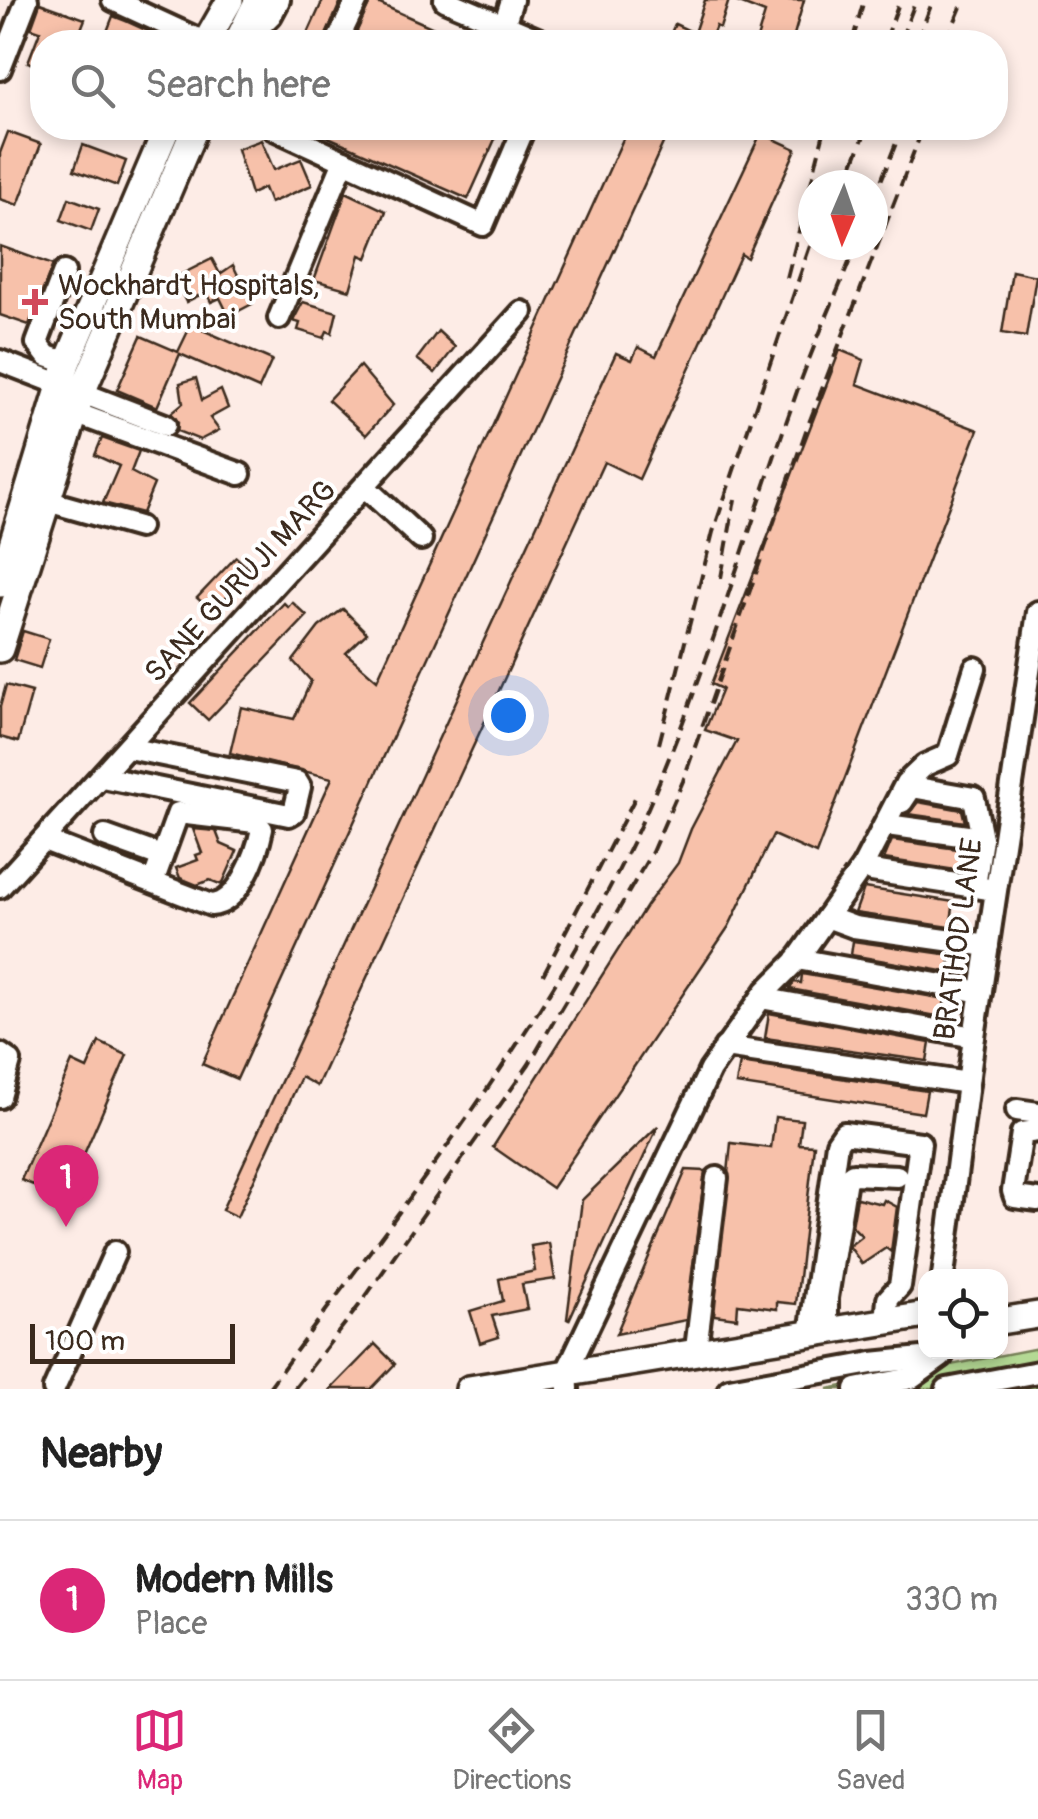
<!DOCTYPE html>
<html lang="en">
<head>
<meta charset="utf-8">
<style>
  body { margin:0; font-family:Pangolin,sans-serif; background:#f2f2f2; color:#222 }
  .controls { position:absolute; right:30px; bottom:30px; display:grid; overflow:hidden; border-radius:20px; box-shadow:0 5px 15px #0003 }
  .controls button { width:90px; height:90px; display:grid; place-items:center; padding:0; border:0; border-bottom:2px solid #e0e0e0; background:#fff; color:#222; font:50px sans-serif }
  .compass { position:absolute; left:798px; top:170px; width:90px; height:90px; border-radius:50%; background:#fff; box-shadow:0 5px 15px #0003; rotate:182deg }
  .scale { position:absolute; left:30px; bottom:25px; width:205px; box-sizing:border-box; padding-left:10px; border:5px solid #3b2a1e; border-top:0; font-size:28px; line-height:35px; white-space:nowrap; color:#3b2a1e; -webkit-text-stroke:8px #fff; paint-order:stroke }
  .you { position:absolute; left:508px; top:715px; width:35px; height:35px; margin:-25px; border:8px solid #fff; border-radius:50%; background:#1a73e8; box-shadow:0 0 0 15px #1a73e833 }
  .badge { display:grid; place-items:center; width:65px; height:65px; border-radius:50%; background:#db2777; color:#fff; font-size:32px; font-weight:700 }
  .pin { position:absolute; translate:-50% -82px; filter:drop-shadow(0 2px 5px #0008) }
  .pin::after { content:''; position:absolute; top:52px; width:35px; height:30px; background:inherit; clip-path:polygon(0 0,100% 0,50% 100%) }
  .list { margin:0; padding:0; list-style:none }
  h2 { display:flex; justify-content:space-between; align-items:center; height:130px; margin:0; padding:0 40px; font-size:42px }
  h2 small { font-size:32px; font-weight:400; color:#767676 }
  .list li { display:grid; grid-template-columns:65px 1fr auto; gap:30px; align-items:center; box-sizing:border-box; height:160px; padding:0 40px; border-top:2px solid #e0e0e0 }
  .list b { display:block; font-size:38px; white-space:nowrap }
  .list p { margin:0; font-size:32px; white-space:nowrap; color:#767676 }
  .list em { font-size:32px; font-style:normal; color:#767676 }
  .icon { flex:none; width:55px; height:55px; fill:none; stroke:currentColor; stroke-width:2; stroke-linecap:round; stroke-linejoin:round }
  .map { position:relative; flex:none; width:1038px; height:1389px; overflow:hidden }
  .search { position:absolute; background:#fff; box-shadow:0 5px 15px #0003; left:30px; right:30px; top:30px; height:110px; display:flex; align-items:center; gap:25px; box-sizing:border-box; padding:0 35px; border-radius:40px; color:#767676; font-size:38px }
  .sheet { height:290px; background:#fff }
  nav { display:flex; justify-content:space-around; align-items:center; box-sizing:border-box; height:140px; border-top:2px solid #e0e0e0; background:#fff; font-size:28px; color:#767676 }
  nav a { display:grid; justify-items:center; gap:5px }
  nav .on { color:#db2777 }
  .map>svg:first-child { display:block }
  .garden { fill:#b4d994; stroke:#788259; stroke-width:2.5 }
  .building { fill:#f7c1aa; stroke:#3b2a1e; stroke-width:2.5 }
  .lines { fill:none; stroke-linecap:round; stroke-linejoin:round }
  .minor-casing { stroke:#3b2a1e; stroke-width:28 }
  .major-casing { stroke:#3b2a1e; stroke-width:32 }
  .minor { stroke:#fff; stroke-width:20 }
  .major { stroke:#fff; stroke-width:25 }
  .rail { stroke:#3b2a1e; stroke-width:4; stroke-dasharray:15 8; stroke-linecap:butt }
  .poi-dot { fill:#d1495b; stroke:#fff; stroke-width:4 }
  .labels { text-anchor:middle; stroke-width:8; stroke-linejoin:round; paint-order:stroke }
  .poi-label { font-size:30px; fill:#3b2a1e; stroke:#fff; text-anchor:start }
  .street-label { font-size:30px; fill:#3b2a1e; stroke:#fff }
</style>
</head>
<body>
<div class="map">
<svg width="1038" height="1389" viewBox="0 0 1038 1389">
  <rect width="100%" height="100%" fill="#fdece6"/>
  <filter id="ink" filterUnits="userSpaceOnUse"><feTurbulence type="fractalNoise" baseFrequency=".01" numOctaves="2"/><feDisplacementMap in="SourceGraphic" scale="20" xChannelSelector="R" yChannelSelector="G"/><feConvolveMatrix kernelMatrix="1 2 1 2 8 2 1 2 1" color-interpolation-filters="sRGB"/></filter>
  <g filter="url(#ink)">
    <path class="garden" d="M1038 1348V1389H828Z"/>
    <g class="building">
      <path d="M323 0 341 1 323 42H304Z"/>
      <path d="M371 0 465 42H352Z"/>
      <path d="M705 0H729L720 28 716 26 710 40 715 42H667L675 24 694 33Z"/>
      <path d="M732 0H804L792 42H756L765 13Z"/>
      <path d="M40 3 85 19 76 42 56 36 54 42H42V68L28 62 40 31 31 28Z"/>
      <path d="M113 16 126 21 172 42H103Z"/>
      <path d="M308 128H500L468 199Z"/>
      <path d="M628 128H670L237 1079 202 1064 332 778 230 753 241 707 294 719 311 681 293 661 319 627 343 609 367 633 346 653 377 680Z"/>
      <path d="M8 132 41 144 18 205 0 199V153Z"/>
      <path d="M761 133 796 149 747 258 741 254 639 479 604 462 317 1086 301 1077 237 1217 222 1210 616 353 632 360 638 347 656 356Z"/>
      <path d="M261 140 274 170 301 159 312 185 270 203 264 188 251 194 237 149Z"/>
      <path d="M83 145 126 161 117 186 74 170Z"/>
      <path d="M346 192 386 211 367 258 360 255 350 290 314 280Z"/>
      <path d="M69 198 99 209 91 231 61 220Z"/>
      <path d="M0 246 53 265 29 325 0 315Z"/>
      <path d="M212 259 220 274 233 265 252 304 229 316 220 298 211 302 206 292 186 302 174 278Z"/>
      <path d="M1012 271 1036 276 1026 337 1002 333Z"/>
      <path d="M303 302 337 312 332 333 327 331 324 338 298 330 300 323 293 321Z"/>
      <path d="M191 325 272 360 259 389 180 354 157 407 117 390 141 336 178 352Z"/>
      <path d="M438 331 455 347 435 373 417 359Z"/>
      <path d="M840 350 864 360 857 384 978 430 816 854 773 835 729 926 552 1188 493 1147 646 906 678 863 691 829 737 741 705 730 722 689 711 684Z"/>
      <path d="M360 366 393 405 366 435 328 400Z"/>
      <path d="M196 378 202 400 221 390 228 408 210 418 219 430 200 440 177 431 178 422 171 413 183 403 180 383Z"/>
      <path d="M102 438 139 451 131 472 154 484 142 513 103 503 119 466 95 455Z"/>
      <path d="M236 557 251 571 213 612 197 598Z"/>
      <path d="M292 602 307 616 208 720 190 703 284 603 288 607Z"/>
      <path d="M23 631 49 639 40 668 14 660Z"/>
      <path d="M6 685 32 692 18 742 0 737V707Z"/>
      <path d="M918 802 962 810 965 822 908 814Z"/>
      <path d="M193 829 216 831 221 844 237 851 222 885 210 880 197 885 180 878 176 868 198 860 196 855 202 853Z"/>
      <path d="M892 840 965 850 962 871 884 859Z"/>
      <path d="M864 888 954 902 950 927 855 913Z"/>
      <path d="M853 941 951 955 948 972 851 955Z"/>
      <path d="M802 974 945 999 942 1017 790 989 794 982 801 983Z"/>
      <path d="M769 1013 930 1043 927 1061 765 1038Z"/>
      <path d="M99 1042 127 1055 65 1198 21 1180 72 1062 87 1069Z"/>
      <path d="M740 1063 927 1091 923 1113 736 1084Z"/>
      <path d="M775 1117 802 1120 799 1144 814 1145 796 1304 777 1302V1309L738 1304 737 1318 714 1315 731 1143 771 1148Z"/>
      <path d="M658 1126 569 1320 567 1319 582 1200Z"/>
      <path d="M686 1170 705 1171 686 1320 616 1334Z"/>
      <path d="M857 1198 882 1204 884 1200 897 1207 891 1252 886 1248 862 1264 849 1246 862 1236 852 1226Z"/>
      <path d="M549 1243 555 1279 522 1284 527 1309 492 1316 499 1337 480 1343 470 1311 503 1301 499 1279 535 1271 531 1246Z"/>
      <path d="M375 1344 395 1364 371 1389H331Z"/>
    </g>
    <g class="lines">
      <g class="minor-casing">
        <g id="minor">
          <path d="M113 0 204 42"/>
          <path d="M445 0 544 42"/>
          <path d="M505 22 512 0"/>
          <path d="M244 42 271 15 279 0"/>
          <path d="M337 42 357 0"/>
          <path d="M0 69 27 0"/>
          <path d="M272 128 483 225 524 128"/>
          <path d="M64 272 37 343 47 356 67 363"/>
          <path d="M279 318 344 161"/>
          <path d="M0 361 165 425"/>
          <path d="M75 413 240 474"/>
          <path d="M366 488 421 539"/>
          <path d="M47 501 139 527"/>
          <path d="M102 777 289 815 294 812 300 787 297 782 128 748"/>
          <path d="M902 802 912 787 974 798 982 838 975 887"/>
          <path d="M887 825 982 838"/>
          <path d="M105 836 161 856"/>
          <path d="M44 840 211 905C239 904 257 854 262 829L255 822 178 813 153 882"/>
          <path d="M863 866 872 871 988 889"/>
          <path d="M0 887 522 312"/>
          <path d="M827 917 854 927 988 946"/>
          <path d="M797 959 981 992"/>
          <path d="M761 998 974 1037"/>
          <path d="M725 1047 968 1083"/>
          <path d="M0 1054 10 1061 0 1097"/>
          <path d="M1017 1110 1038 1113"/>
          <path d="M1038 1131 1022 1133 1013 1191 1015 1197 1038 1200"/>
          <path d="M943 1276 974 1037 1038 612"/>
          <path d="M827 1332V1298L846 1179 853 1174 897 1176"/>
          <path d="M810 1334 837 1143 844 1133 920 1143 900 1286 888 1299 886 1322"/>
          <path d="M696 1349 717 1178"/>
          <path d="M54 1389 115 1252"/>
          <path d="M568 1389 567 1371 710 1070 766 991 796 961 863 866 906 783 925 765 948 755 975 668"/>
          <path d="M729 1389 872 1363 942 1356"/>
          <path d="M856 1389 912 1378 941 1357"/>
          <path d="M947 1389 1038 1372"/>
        </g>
      </g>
      <g class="major-casing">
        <g id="major">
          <path d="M206 42 230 0"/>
          <path d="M237 42 258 0"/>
          <path d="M0 584 67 363 167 128"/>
          <path d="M0 649 81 395 195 128"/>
          <path d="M1000 1321 1038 1315"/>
          <path d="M469 1389 926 1315"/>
        </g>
      </g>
      <use href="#minor" class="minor"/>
      <use href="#major" class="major"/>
      <g class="rail">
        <path d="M852 42 864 0"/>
        <path d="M885 42 900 0"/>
        <path d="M900 42 916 0"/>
        <path d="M917 42 933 0"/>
        <path d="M946 42 964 0"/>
        <path d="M845 185 867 128"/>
        <path d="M873 201 902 128"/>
        <path d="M787 278 825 128"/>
        <path d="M721 578 735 499"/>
        <path d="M659 744 713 532 813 237"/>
        <path d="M543 975 635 798"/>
        <path d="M268 1389C397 1212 538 1040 633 841 699 700 742 546 794 400 812 347 836 297 856 245"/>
        <path d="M294 1389 361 1303 529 1064 652 852 683 781 807 428 923 128"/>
      </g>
    </g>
  </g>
  <path class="poi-dot" d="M30 287h10v10h10v10h-10v10h-10v-10h-10v-10h10z"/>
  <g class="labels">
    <g class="poi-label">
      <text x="58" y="295">Wockhardt Hospitals,<tspan x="58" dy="34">South Mumbai</tspan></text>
    </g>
    <g class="street-label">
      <text transform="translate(240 581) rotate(-47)" y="10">SANE GURUJI MARG</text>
      <text transform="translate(958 939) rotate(-82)" y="10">BRATHOD LANE</text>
    </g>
  </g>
</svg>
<div class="controls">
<button><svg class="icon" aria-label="locate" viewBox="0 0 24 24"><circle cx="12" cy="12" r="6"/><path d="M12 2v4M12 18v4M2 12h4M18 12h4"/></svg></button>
</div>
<svg class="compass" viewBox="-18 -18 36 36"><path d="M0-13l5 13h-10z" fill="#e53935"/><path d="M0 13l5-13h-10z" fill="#767676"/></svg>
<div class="scale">100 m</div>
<div class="you"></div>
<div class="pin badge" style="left:66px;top:1227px">1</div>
<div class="search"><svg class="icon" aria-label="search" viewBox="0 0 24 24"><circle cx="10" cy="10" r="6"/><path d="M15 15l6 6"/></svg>Search here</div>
</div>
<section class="sheet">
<h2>Nearby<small></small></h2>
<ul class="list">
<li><span class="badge">1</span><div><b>Modern Mills</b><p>Place</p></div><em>330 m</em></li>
</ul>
</section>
<nav>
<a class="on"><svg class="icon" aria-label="map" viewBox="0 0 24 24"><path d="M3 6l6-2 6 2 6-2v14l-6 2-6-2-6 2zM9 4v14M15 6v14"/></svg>Map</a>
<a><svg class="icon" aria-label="directions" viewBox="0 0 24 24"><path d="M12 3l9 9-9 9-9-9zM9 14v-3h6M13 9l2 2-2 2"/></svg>Directions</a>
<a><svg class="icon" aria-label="saved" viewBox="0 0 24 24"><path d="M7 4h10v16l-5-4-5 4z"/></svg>Saved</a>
</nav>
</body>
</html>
